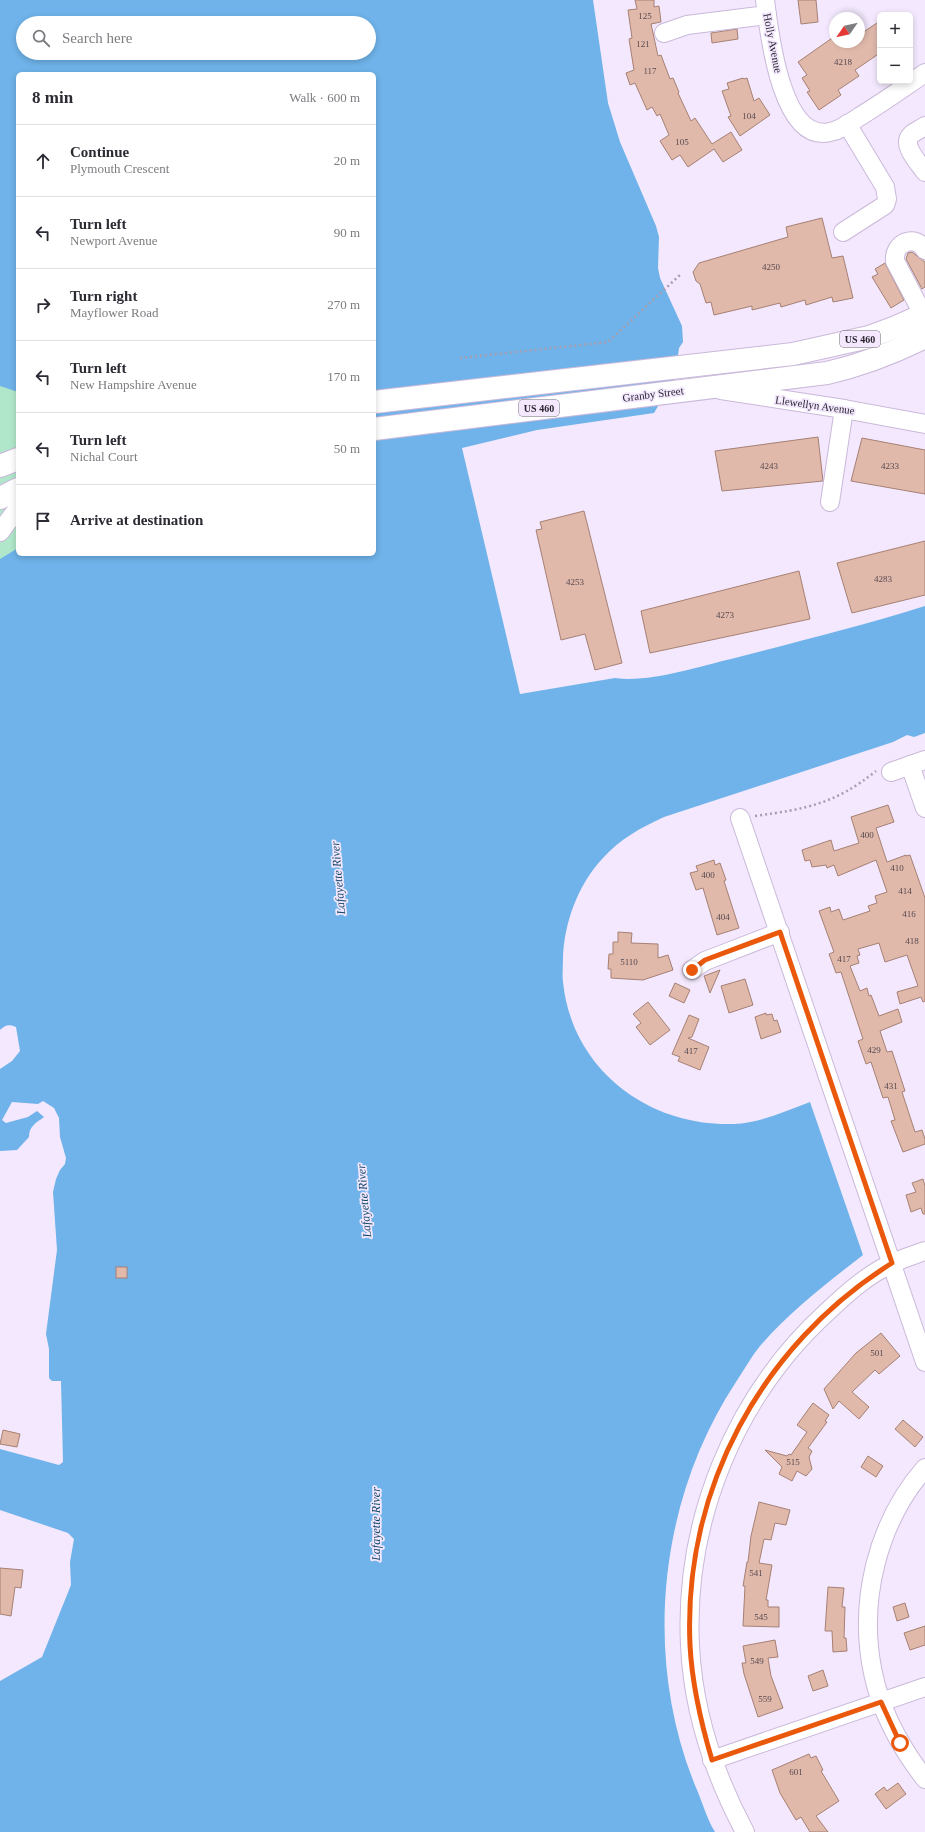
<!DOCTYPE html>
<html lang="en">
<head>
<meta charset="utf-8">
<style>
  body { margin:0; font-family:Georgia,serif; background:#f2f2f3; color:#2b2b33 }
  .controls { position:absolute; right:12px; top:12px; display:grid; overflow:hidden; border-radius:6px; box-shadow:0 2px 6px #0003 }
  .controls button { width:36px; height:36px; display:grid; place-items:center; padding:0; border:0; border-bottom:1px solid #e1e1e2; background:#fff; color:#2b2b33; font:20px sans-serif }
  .compass { position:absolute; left:829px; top:12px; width:36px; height:36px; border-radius:50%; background:#fff; box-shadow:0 2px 6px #0003; rotate:236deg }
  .stop { position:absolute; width:12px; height:12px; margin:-9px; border:3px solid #ea580c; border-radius:50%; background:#fff }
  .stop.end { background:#ea580c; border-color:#fff; box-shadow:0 1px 4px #0008 }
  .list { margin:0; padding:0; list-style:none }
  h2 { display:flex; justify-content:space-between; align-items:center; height:52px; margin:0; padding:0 16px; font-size:17px }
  h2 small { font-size:13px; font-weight:400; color:#7c7c81 }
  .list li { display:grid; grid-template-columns:26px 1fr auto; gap:12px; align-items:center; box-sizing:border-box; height:72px; padding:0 16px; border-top:1px solid #e1e1e2 }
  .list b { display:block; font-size:15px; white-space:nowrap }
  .list p { margin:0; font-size:13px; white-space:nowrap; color:#7c7c81 }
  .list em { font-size:13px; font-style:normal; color:#7c7c81 }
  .icon { flex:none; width:22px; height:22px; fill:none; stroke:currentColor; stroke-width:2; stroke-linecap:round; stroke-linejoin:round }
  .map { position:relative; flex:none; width:925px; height:1832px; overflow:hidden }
  .search { position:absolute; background:#fff; box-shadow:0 2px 6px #0003; left:16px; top:16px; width:360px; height:44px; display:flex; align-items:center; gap:10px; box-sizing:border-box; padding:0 14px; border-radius:22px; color:#7c7c81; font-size:15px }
  .panel { position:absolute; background:#fff; box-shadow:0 2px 6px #0003; left:16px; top:72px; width:360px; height:484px; border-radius:6px }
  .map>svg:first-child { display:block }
  .green { fill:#b0e7ca }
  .water { fill:#6fb3ea; fill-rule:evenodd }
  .building { fill:#e0b9ab; stroke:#a68074 }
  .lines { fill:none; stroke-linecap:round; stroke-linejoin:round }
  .minor-casing { stroke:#cab9da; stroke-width:20 }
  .major-casing { stroke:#cab9da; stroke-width:24 }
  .path { stroke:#a69daf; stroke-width:2.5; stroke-dasharray:2 3; stroke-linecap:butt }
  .minor { stroke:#fff; stroke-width:18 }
  .major { stroke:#fff; stroke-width:22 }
  .route { stroke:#ea580c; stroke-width:5 }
  .labels { text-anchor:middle; stroke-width:3.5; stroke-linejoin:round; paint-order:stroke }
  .number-label { font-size:9px; fill:#584a50 }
  .shield { fill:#f3e8fd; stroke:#67606e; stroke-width:1 }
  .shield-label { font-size:10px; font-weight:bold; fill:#2b2531 }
  .street-label { font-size:11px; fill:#2b2531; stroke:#f3e8fd }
  .water-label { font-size:12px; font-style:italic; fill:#12466a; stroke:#f3e8fd }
</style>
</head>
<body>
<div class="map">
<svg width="925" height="1832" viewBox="0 0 925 1832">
  <rect width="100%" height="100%" fill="#f3e8fd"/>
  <path class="green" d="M0 378 18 382V554L0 568Z"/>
  <path class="water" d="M0 0H593L608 103 620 142 656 226 659 237 658 268 660 278 682 326 683 342 679 348 675 377 654 413 537 430 462 448 520 694 615 678C649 683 697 667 731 659 796 642 861 626 925 606V733L914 737 907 735 893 742 664 817C640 828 620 839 602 859 578 885 564 923 563 958 563 966 562 975 563 982 572 1070 649 1127 734 1124 760 1123 786 1111 810 1102L863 1255C827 1283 790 1311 760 1346 751 1357 744 1370 736 1382 658 1500 642 1660 697 1790 703 1804 707 1819 715 1832H0V1681L42 1657 71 1585 70 1562 74 1539 68 1533 0 1510V1449L59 1465 63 1462 61 1381H52L49 1378V1349L46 1334 57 1250 53 1192 56 1179 60 1170 65 1164 66 1158 60 1137 59 1118 54 1108 43 1101 38 1104 12 1102 2 1120 6 1123 28 1117 37 1111 44 1117C36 1123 29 1126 29 1137L17 1150 0 1151V1069L12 1061 20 1051 16 1027C9 1024 5 1025 0 1030V559L18 548V554H374V74H18V392L0 386ZM23 23H369V53H23Z"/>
  <g class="building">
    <path d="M635 0H654V7L659 6 661 22 651 24 658 56 661 55 670 79 673 78 679 92 678 93 691 121 695 118 712 144 731 132 742 150 723 162 714 149 688 167 680 155 672 160 660 141 669 135 660 114 657 116 652 107 647 110 635 83 630 85 626 73 634 70 629 39 632 38 628 10 637 9Z"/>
    <path d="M798 0H816L818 22 801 24Z"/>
    <path d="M880 21V53L855 70 859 76 838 90 841 95 819 110 807 92 810 91 802 78 807 75 798 62 835 36V42H859V35Z"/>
    <path d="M737 29 738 39 712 43 711 33Z"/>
    <path d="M743 78 744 79 747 78 754 101 759 98 770 115 740 136 728 117 731 116 722 91 729 89 727 83Z"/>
    <path d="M822 218 832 258 843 256 853 298 833 302 832 297 806 305 805 300 781 307 780 303 752 310V306L714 315 711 302 706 303 700 284 696 281 693 272 699 263 788 237 786 227Z"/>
    <path d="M912 252 925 262V287L922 289 906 259 908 253Z"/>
    <path d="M885 263 904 300 891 308 872 277 878 274 875 269Z"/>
    <path d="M818 437 823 481 722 491 715 451Z"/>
    <path d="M862 438 925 450V494L851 481Z"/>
    <path d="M584 511 622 663 595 670 585 634 561 640 536 530 542 529 540 522Z"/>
    <path d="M925 541V595L852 613 837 563Z"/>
    <path d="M799 571 810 619 650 653 641 611Z"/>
    <path d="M888 805 894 822 876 828 887 862 906 855V856L910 855 925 898V1001L923 1002 921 997 900 1004 897 992 918 986 907 955 885 962 879 943 858 949 860 955 857 956 859 963 850 966 860 991 867 988 869 996 871 995 879 1016 898 1009 902 1022 880 1031 887 1052 892 1051 905 1091 902 1092 915 1132 922 1130 925 1139V1144L903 1152 891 1121 895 1120 888 1097 883 1098 871 1062 866 1064 858 1041 863 1039 841 972 836 973 832 962 829 954 834 952 819 911 830 907 831 912 839 909 843 920 870 911 868 906 877 903 875 896 887 892 876 860 838 876 834 865 827 868 826 865 812 867 810 860 805 861 802 850 831 840 834 851 859 843 851 817Z"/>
    <path d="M714 860 715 865 720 863 726 880 724 881 739 928 717 935 703 888 696 890 690 873 698 871 696 866Z"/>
    <path d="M618 932 632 933 631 943 658 944V958L668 955 673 970 643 980 611 978V969H608L609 954H613V942H618Z"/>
    <path d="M720 970 710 993 704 976Z"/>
    <path d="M745 979 753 1005 729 1013 721 986Z"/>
    <path d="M675 983 690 990 684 1003 669 996Z"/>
    <path d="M648 1002 670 1030 650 1045 636 1027 641 1023 633 1014Z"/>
    <path d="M766 1013V1015L772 1014 774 1021 777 1020 781 1032 761 1039 755 1017Z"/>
    <path d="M689 1015 699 1019 692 1037 688 1038 709 1047 700 1070 678 1061 680 1057 672 1054Z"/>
    <path d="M923 1179 925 1186V1214H923L921 1208 911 1212 906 1195 916 1192 912 1183Z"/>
    <rect x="116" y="1267" width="11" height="11"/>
    <path d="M881 1333 900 1356 879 1374 875 1370 852 1392 869 1407 859 1419 839 1401 833 1409 824 1389 856 1353Z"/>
    <path d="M813 1403 829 1415 825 1421 827 1422 808 1448 812 1451 809 1457 812 1469 806 1476 797 1471 792 1481 779 1474 782 1467 765 1450 787 1456 789 1454 791 1455 807 1432 797 1425Z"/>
    <path d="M903 1420 923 1437 915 1447 895 1429Z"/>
    <path d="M3 1430 20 1434 17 1447 0 1444Z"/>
    <path d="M868 1456 883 1466 876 1477 861 1467Z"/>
    <path d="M759 1502 790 1510 786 1525 775 1523 771 1540 764 1539 759 1563 772 1565 766 1600H768V1607H779V1627L743 1626 745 1586H743L747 1562H748L751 1536Z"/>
    <path d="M0 1568 23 1570 21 1588 15 1587 11 1616 0 1614Z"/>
    <path d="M828 1587 844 1588 842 1607H845L844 1638H846L847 1651 833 1652 832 1631H825Z"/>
    <path d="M905 1603 909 1617 897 1621 893 1607Z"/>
    <path d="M925 1626V1645L910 1650 904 1633Z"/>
    <path d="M775 1640 778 1657 768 1658 771 1676 783 1708 758 1717 744 1674 742 1663H746L743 1646Z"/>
    <path d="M823 1670 828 1686 813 1691 808 1676Z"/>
    <path d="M809 1754 811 1758 816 1756 823 1770 821 1771 839 1801 816 1816 828 1832H810L801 1817 796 1820 780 1793 772 1770Z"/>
    <path d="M898 1783 906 1794 886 1809 875 1794 884 1787 887 1791Z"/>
  </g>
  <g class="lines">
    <g class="minor-casing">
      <g id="minor">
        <path d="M765 0C769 31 781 144 830 132 841 130 850 123 859 117 882 103 903 88 925 73"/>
        <path d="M664 33 687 25 767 15"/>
        <path d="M925 126C921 129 915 131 911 135 901 145 919 163 925 172"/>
        <path d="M843 232 885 205 887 199 885 187 847 124"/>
        <path d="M925 250C915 233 893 243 895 261L925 318"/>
        <path d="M721 390 844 409 925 424"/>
        <path d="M830 502 844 409"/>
        <path d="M0 532 18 508"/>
        <path d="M910 765 925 808"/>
        <path d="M891 772 925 760"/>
        <path d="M740 818 925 1362"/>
        <path d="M692 970 705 961 780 932"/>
        <path d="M925 1468C877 1523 858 1602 873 1673 881 1712 901 1748 925 1779"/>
        <path d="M712 1760 925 1687"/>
        <path d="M745 1832C714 1774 693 1711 690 1645 684 1521 735 1396 827 1312 846 1294 868 1274 893 1263 903 1258 914 1255 925 1251"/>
      </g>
    </g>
    <g class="major-casing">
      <g id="major">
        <path d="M374 402 793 354 869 337 896 327 925 314"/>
        <path d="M374 429 827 373C862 365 893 353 925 337"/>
        <path d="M0 466 18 459"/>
        <path d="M0 498 18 489"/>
      </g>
    </g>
    <g class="path">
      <path d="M460 358 608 342 681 274"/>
      <path d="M755 816C806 809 835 804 876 771"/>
    </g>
    <use href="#minor" class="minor"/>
    <use href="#major" class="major"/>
  </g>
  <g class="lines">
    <path class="route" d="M692 970 705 960 780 932 892 1263C761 1345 683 1490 690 1645 692 1684 701 1723 712 1760L881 1702 900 1743"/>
  </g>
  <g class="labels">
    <g class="number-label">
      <text x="645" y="19">125</text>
      <text x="643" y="47">121</text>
      <text x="843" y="65">4218</text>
      <text x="650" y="74">117</text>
      <text x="749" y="119">104</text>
      <text x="682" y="145">105</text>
      <text x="771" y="270">4250</text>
      <text x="769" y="469">4243</text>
      <text x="890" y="469">4233</text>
      <text x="883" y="582">4283</text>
      <text x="575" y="585">4253</text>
      <text x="725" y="618">4273</text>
      <text x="867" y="838">400</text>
      <text x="897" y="871">410</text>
      <text x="708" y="878">400</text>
      <text x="905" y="894">414</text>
      <text x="909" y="917">416</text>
      <text x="723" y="920">404</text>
      <text x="912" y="944">418</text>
      <text x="844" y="962">417</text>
      <text x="629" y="965">5110</text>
      <text x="874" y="1053">429</text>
      <text x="691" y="1054">417</text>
      <text x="891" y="1089">431</text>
      <text x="877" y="1356">501</text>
      <text x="793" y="1465">515</text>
      <text x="756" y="1576">541</text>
      <text x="761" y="1620">545</text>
      <text x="757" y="1664">549</text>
      <text x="765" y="1702">559</text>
      <text x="796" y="1775">601</text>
    </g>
    <g class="shield">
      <rect x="840" y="331" width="40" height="16" rx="3"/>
      <rect x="519" y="400" width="40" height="16" rx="3"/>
    </g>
    <g class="shield-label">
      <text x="860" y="343">US 460</text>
      <text x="539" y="412">US 460</text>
    </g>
    <g class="street-label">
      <text transform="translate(773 43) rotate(79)" y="4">Holly Avenue</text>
      <text transform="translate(653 394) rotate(-7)" y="4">Granby Street</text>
      <text transform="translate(815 405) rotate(8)" y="4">Llewellyn Avenue</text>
    </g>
    <g class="water-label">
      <text transform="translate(338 878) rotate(-95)" y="4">Lafayette River</text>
      <text transform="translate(364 1201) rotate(-95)" y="4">Lafayette River</text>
      <text transform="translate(376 1524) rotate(-90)" y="4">Lafayette River</text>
    </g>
  </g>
</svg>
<div class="controls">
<button>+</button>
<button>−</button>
</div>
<svg class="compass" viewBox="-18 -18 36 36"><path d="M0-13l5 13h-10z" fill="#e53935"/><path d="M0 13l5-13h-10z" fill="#7c7c81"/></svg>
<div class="stop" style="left:900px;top:1743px"></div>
<div class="stop end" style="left:692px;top:970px"></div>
<div class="search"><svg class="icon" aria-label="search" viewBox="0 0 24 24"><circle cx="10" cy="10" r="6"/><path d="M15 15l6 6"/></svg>Search here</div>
<section class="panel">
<h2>8 min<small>Walk · 600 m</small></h2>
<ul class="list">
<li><svg class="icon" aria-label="ahead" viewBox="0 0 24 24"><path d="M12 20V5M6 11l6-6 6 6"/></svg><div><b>Continue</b><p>Plymouth Crescent</p></div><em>20 m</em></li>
<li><svg class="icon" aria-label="left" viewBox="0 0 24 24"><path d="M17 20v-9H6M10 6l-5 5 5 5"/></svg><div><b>Turn left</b><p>Newport Avenue</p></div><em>90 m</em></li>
<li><svg class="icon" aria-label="right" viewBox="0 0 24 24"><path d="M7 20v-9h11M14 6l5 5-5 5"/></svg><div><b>Turn right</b><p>Mayflower Road</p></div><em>270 m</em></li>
<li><svg class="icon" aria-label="left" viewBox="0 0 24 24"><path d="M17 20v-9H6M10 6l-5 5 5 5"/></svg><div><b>Turn left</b><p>New Hampshire Avenue</p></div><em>170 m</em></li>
<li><svg class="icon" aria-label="left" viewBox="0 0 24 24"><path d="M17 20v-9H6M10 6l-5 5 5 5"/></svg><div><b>Turn left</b><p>Nichal Court</p></div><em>50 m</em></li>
<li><svg class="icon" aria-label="arrive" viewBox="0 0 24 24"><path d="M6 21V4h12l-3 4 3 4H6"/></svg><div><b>Arrive at destination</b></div></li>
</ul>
</section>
</div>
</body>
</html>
